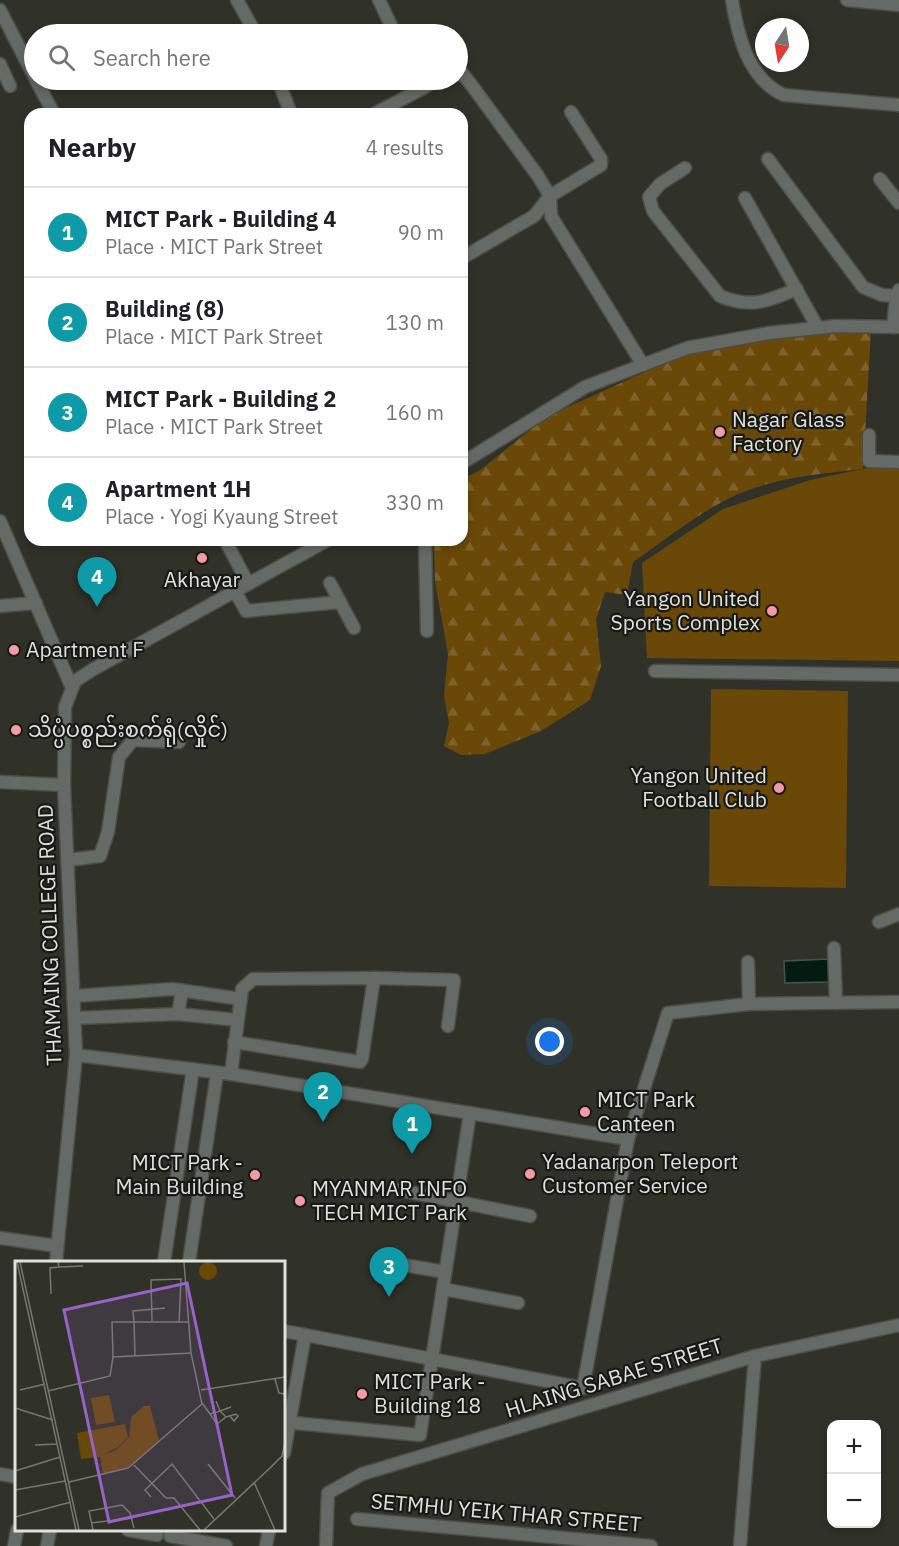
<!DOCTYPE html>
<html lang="en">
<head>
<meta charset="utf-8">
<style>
  body { margin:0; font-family:"IBM Plex Sans","Noto Sans Myanmar",sans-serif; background:#f6f6f6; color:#202124 }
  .controls { position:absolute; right:18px; bottom:18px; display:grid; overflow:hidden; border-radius:12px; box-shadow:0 3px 9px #0003 }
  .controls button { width:54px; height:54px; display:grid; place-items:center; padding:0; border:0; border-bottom:2px solid #e0e0e0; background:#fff; color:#202124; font:30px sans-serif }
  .compass { position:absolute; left:755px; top:18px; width:54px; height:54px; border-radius:50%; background:#fff; box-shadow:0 3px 9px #0003; rotate:192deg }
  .you { position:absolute; left:550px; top:1042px; width:21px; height:21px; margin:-15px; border:4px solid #fff; border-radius:50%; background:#1a73e8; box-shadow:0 0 0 9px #1a73e833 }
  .badge { display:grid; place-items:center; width:39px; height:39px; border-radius:50%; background:#7f575e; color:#fff; font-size:20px; font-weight:700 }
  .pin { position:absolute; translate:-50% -50px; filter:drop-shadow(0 2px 3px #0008) }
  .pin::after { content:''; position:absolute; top:32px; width:21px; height:18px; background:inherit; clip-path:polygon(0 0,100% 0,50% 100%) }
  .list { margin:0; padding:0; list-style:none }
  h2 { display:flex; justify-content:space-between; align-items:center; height:78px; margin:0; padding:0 24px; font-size:26px }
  h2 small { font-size:20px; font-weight:400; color:#757577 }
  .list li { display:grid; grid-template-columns:39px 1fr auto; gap:18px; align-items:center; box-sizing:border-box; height:90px; padding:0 24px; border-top:2px solid #e0e0e0 }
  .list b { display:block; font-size:22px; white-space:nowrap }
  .list p { margin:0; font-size:20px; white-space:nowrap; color:#757577 }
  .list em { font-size:20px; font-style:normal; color:#757577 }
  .icon { flex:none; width:33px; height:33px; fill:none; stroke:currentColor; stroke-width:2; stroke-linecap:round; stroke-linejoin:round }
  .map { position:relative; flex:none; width:899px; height:1546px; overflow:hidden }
  .search { position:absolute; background:#fff; box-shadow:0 3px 9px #0003; left:24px; top:24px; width:444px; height:66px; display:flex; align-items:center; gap:15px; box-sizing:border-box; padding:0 21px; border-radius:33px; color:#757577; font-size:22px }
  .panel { position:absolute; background:#fff; box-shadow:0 3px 9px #0003; left:24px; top:108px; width:444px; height:438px; border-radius:18px }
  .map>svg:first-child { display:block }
  .forest { fill:url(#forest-firs) }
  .park { fill:#6a4808 }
  .water { fill:#041b11; stroke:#46564e; stroke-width:1.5 }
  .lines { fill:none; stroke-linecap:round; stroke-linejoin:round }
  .minor-casing { stroke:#4c4e45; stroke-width:15 }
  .minor { stroke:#666a66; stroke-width:12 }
  .poi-dot { fill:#f49aa5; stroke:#181915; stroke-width:2 }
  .labels { text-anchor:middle; stroke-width:4.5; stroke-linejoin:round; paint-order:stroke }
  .poi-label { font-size:21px; fill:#dfe1db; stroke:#181915; text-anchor:start }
  .street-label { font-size:21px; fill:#dfe1db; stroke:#181915 }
  .inset-road { fill:none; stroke:#767870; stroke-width:1.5 }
  .view { fill:#9962c7; fill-opacity:0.15; stroke:#9962c7; stroke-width:3 }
  .inset-edge { fill:none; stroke:#dfe1db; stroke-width:3 }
</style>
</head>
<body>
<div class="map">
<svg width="899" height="1546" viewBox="0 0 899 1546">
  <defs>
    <pattern id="forest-firs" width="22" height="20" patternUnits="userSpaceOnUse" patternTransform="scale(1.5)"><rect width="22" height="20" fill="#6a4808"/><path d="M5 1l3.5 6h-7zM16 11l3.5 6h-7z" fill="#7f622b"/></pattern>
  </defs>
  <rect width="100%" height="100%" fill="#303229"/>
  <path class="forest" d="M871 330 863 469C825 473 782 477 746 491 704 507 670 537 633 562L627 595 605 592 596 619 601 666 590 700 541 731 485 754 461 755 444 746 449 723 444 696 448 654 435 581 434 540H462V479L479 471 546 417 687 353 785 336Z"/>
  <g class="park">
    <path d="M877 466 899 468V661L647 658 642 563 723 509 810 480Z"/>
    <path d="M711 689 848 691 846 888 709 886Z"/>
  </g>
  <path class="water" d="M829 959V982L785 983 784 961Z"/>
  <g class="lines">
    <g class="minor-casing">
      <g id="minor">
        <path d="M237 0 256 34"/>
        <path d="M379 0 395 34"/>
        <path d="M732 0C738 36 748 79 784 95L899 105"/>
        <path d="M847 0 899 5"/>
        <path d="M0 10 34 76"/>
        <path d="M0 64 10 86"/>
        <path d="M458 75 462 73 470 83 538 176 550 196"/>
        <path d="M36 80 54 114"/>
        <path d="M278 80 291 114"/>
        <path d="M374 114 427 86 430 82"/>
        <path d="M768 159 863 287 882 295 896 296 899 290"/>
        <path d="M685 168 660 184 649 197 653 211 720 296C751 309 768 301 797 289"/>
        <path d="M880 179 899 203"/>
        <path d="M550 196 551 216 643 365"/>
        <path d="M745 198 818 328"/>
        <path d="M462 258 534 216 550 196 601 165V159L571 112"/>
        <path d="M893 327 896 296H899"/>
        <path d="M869 435V461L899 462"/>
        <path d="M462 463 585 387 687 348 769 333 836 326 899 327"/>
        <path d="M0 521 72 688"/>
        <path d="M225 540 248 583"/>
        <path d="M425 540 427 631"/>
        <path d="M330 583 354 628"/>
        <path d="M235 591 246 611 340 602"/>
        <path d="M0 606 36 603"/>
        <path d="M655 671 899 675"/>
        <path d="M0 782 64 785"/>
        <path d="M68 860 100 856 108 832 119 757 133 740 179 742"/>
        <path d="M879 922 899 914"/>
        <path d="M834 948 836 1003"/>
        <path d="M748 962 749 1004"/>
        <path d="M75 996 172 989 241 999"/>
        <path d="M178 1014 182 991"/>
        <path d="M75 1018 178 1014 238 1020"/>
        <path d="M234 1042 360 1062 362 1059 374 978"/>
        <path d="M76 1055 231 1074 628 1139 668 1013 749 1004 899 1002"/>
        <path d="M231 1074 242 989 253 979 374 978 454 980 448 1026"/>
        <path d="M399 1190 530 1216"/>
        <path d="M0 1238 57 1246"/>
        <path d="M56 1262 76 1055 64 785 65 707 75 681 92 670 328 540"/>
        <path d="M164 1262 193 1069"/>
        <path d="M189 1262 217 1073"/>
        <path d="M398 1264 445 1272"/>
        <path d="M443 1289 518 1303"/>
        <path d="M284 1331 432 1359 470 1113"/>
        <path d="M284 1422 420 1435 432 1359 583 1388 628 1139"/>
        <path d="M284 1453 305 1335"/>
        <path d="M0 1474 16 1477"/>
        <path d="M357 1519 651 1546"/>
        <path d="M128 1530 157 1535"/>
        <path d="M170 1536 226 1546"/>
        <path d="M14 1546 17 1530"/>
        <path d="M47 1546 50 1530"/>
        <path d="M266 1546 269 1530"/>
        <path d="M326 1546 328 1493 362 1474 755 1356 899 1325"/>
        <path d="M740 1546 755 1356"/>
      </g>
    </g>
    <use href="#minor" class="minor"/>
  </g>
  <g class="poi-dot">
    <circle cx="720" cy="432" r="6"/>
    <circle cx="202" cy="558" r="6"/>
    <circle cx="772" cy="611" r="6"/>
    <circle cx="14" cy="650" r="6"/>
    <circle cx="16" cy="730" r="6"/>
    <circle cx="779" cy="788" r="6"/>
    <circle cx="585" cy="1112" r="6"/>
    <circle cx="530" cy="1174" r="6"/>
    <circle cx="255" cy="1175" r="6"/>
    <circle cx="300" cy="1201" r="6"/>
    <circle cx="362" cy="1394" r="6"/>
  </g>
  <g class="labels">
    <g class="poi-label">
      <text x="732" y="427">Nagar Glass<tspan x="732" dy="24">Factory</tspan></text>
      <text x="202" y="587" text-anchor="middle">Akhayar</text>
      <text x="760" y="606" text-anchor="end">Yangon United<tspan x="760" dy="24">Sports Complex</tspan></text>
      <text x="26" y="657">Apartment F</text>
      <text x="28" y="737">သိပ္ပံပစ္စည်းစက်ရုံ(လှိုင်)</text>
      <text x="767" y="783" text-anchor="end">Yangon United<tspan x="767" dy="24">Football Club</tspan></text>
      <text x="597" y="1107">MICT Park<tspan x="597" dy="24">Canteen</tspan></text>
      <text x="542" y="1169">Yadanarpon Teleport<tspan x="542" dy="24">Customer Service</tspan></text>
      <text x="243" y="1170" text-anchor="end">MICT Park -<tspan x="243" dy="24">Main Building</tspan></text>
      <text x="312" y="1196">MYANMAR INFO<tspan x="312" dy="24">TECH MICT Park</tspan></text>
      <text x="374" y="1389">MICT Park -<tspan x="374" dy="24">Building 18</tspan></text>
    </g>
    <g class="street-label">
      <text transform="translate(50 935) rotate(-92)" y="7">THAMAING COLLEGE ROAD</text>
      <text transform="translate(614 1378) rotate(-17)" y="7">HLAING SABAE STREET</text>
      <text transform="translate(506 1513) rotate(5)" y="7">SETMHU YEIK THAR STREET</text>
    </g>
  </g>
  <g transform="translate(15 1261)">
    <rect width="270" height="270" fill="#303229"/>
    <path d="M129 145H135L144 179 113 206 88 214 85 195 101 189 114 176 116 156Z" fill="#6a4808"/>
    <path d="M184 10a9 9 0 1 1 18 0a9 9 0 1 1-18 0ZM94 134 100 161 81 164 76 137ZM110 163 113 176 103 186 84 196 66 198 62 172Z" fill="#6a4808"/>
    <path class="inset-road" d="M2 1 61 269M5 1 64 269M44 6 68 5M36 33 35 7 44 6 43 1M137 60 136 19 166 18 164 62M120 95 119 61H173M98 96 97 61H119L118 50 150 47M260 118 264 132 270 133M5 129 30 123M186 129 270 116M33 130 95 115 98 96 176 92M201 140 205 150 216 146M187 142 195 153 202 163 211 156 205 150 195 153M0 147 38 159M211 156 221 153 223 155 219 160 215 155M20 184 42 183M193 203 220 237M119 204 151 237H159L185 269M0 210 45 196M54 221 113 207 187 143 176 92 169 1M239 221 260 269M0 229 50 220M136 236 130 229 157 203 199 258M0 256 56 241M76 262 118 257M78 269 74 250 107 244 115 252 119 267M189 269 255 207 267 195 270 182"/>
    <path class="view" d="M172 22 217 234 94 261 49 49Z"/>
    <rect width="270" height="270" class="inset-edge"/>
  </g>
</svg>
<div class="controls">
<button>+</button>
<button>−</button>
</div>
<svg class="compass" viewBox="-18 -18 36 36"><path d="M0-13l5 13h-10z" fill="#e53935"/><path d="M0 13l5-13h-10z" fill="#757577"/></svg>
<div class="you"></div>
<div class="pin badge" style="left:412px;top:1154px;background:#0f9aa8">1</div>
<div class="pin badge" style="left:323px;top:1122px;background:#0f9aa8">2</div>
<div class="pin badge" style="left:389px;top:1297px;background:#0f9aa8">3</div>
<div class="pin badge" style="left:97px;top:607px;background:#0f9aa8">4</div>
<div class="search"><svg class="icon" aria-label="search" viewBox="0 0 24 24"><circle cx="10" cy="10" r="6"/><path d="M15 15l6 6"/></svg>Search here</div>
<section class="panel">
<h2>Nearby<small>4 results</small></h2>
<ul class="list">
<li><span class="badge" style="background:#0f9aa8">1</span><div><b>MICT Park - Building 4</b><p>Place · MICT Park Street</p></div><em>90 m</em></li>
<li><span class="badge" style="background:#0f9aa8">2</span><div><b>Building (8)</b><p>Place · MICT Park Street</p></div><em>130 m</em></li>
<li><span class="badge" style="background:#0f9aa8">3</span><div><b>MICT Park - Building 2</b><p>Place · MICT Park Street</p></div><em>160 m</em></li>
<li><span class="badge" style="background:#0f9aa8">4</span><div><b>Apartment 1H</b><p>Place · Yogi Kyaung Street</p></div><em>330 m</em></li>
</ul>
</section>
</div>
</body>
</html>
